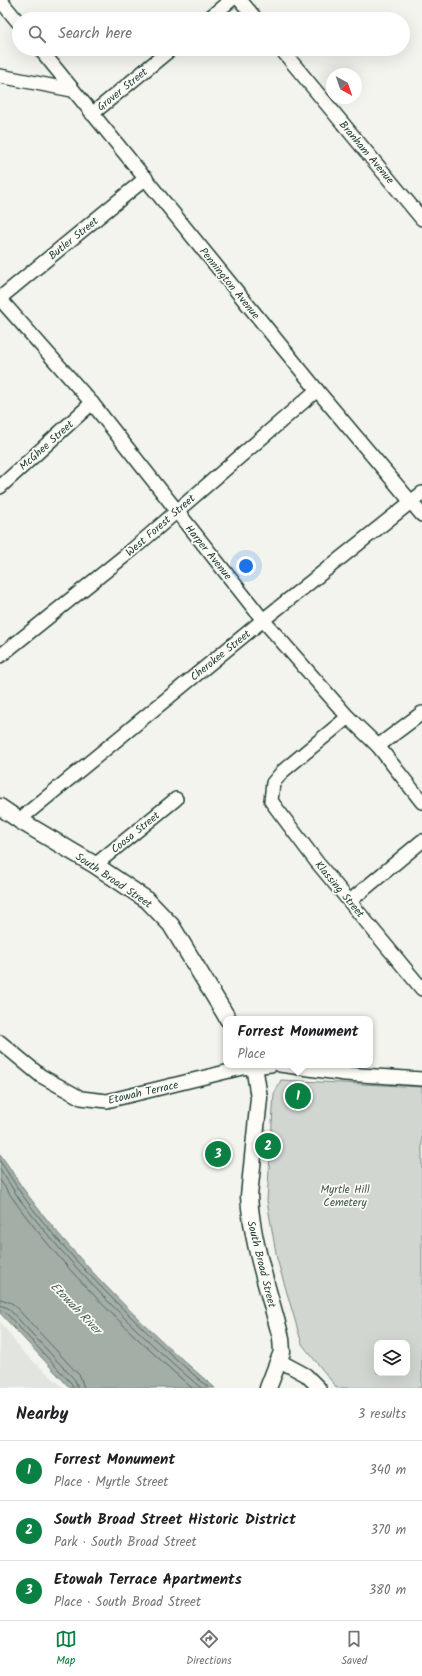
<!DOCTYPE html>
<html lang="en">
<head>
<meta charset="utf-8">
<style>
  body { margin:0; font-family:Kalam,sans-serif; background:#f6f6f6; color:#202124 }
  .controls { position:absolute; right:12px; bottom:12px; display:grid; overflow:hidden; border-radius:8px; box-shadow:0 4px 16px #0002 }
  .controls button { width:36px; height:36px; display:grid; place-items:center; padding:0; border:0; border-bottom:1px solid #e0e0e0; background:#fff; color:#202124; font:20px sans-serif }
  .compass { position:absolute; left:326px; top:68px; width:36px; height:36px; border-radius:50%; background:#fff; box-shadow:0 4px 16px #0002; rotate:140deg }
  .you { position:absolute; left:246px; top:566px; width:14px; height:14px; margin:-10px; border:3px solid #fff; border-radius:50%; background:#1a73e8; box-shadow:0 0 0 6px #1a73e833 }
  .badge { display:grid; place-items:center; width:26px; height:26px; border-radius:50%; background:#0b8043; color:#fff; font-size:13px; font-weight:700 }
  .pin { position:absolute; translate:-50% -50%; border:2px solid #fff; box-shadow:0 1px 4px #0006 }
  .popup { position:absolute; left:223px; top:1016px; width:150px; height:52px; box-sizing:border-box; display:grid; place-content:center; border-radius:8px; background:#fff; filter:drop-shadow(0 1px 3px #0005); font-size:13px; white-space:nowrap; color:#757577 }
  .popup b { font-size:15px; color:#202124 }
  .popup::after { content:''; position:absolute; left:50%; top:100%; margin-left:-8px; border:8px solid transparent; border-top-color:#fff }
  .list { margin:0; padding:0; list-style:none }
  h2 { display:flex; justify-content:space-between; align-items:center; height:52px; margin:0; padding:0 16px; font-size:17px }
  h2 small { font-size:13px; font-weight:400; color:#757577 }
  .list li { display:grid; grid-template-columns:26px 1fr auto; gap:12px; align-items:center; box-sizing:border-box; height:60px; padding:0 16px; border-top:1px solid #e0e0e0 }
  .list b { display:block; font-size:15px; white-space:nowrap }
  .list p { margin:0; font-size:13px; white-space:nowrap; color:#757577 }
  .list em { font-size:13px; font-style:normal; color:#757577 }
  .icon { flex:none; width:22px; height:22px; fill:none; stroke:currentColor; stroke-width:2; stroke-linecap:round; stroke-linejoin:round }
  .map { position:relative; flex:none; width:422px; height:1388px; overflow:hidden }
  .search { position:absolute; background:#fff; box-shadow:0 4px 16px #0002; left:12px; right:12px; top:12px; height:44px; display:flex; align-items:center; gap:10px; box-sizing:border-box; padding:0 14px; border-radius:22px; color:#757577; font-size:15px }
  .sheet { height:232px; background:#fff }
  nav { display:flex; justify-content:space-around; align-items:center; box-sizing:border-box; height:56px; border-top:1px solid #e0e0e0; background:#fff; font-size:11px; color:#757577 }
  nav a { display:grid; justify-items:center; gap:2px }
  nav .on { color:#0b8043 }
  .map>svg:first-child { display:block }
  .built { fill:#e2e5df }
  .green { fill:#d1d6d1; stroke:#788a82; fill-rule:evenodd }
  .water { fill:#a3aea7; stroke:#6e8179 }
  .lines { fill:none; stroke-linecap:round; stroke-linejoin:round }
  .shore { stroke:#546a62; stroke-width:1 }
  .minor-casing { stroke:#1f3d34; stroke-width:16 }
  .major-casing { stroke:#1f3d34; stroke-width:19 }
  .minor { stroke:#fdfcf7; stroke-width:13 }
  .major { stroke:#fdfcf7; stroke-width:16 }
  .labels { text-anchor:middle; stroke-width:3.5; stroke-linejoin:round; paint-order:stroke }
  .street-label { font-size:11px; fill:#1f3d34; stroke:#fdfcf7 }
  .park-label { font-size:11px; fill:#435c53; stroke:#fdfcf7 }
  .water-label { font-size:12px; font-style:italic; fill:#475f56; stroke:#fdfcf7 }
</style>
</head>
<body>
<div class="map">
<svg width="422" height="1388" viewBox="0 0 422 1388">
  <rect width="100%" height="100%" fill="#f4f4ef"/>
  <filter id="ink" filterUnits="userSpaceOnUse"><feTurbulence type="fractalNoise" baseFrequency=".025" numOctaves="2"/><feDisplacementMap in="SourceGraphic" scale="8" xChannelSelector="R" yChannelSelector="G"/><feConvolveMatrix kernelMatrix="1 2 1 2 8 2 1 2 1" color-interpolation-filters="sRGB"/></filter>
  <g filter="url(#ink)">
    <path class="built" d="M0 1321 23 1352 64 1388H0Z"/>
    <path class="green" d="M281 1080 422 1087V1388H337L302 1344 277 1259 267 1201 274 1094ZM377 1343H407V1373H377Z"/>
    <path class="water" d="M0 1154C10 1167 17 1181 27 1194 81 1266 147 1330 215 1388H70L0 1313Z"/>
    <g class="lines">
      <g class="shore">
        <path d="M0 1161C8 1172 15 1185 23 1196 74 1265 144 1332 209 1388"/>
        <path d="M0 1169C7 1179 13 1190 20 1200 73 1269 135 1332 201 1388"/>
        <path d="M0 1180C52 1258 122 1327 192 1388"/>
        <path d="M0 1299 7 1301 13 1304 80 1376 84 1388"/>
        <path d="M0 1305 8 1308 75 1380 78 1388"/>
        <path d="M0 1310 5 1312 72 1384 73 1388"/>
      </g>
      <g class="minor-casing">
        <g id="minor">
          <path d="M0 0 19 23"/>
          <path d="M240 0 256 19"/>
          <path d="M208 19 231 0"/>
          <path d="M40 49 317 390 422 515"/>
          <path d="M281 49 422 219"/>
          <path d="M0 76 72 90"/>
          <path d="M92 114 171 49"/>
          <path d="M0 298 146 178"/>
          <path d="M0 299 92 403 263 620 348 717 378 746 422 802"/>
          <path d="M0 487 92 403"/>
          <path d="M0 656 132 550 317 390"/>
          <path d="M348 717 283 771 273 783 271 801 316 861 422 989"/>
          <path d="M378 746 422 713"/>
          <path d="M19 820 263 620 422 493"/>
          <path d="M95 865 176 799"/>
          <path d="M350 901 422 841"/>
          <path d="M0 1042 41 1076 81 1098 107 1101 242 1068 271 1065"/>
          <path d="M280 1065 345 1074 422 1079"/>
          <path d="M280 1361 306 1375 319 1388"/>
        </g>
      </g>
      <g class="major-casing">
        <g id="major">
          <path d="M0 807 19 820 95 865 147 900 171 925 228 1019"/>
          <path d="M254 1065 259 1098 249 1196C252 1245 269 1291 281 1338L282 1352 268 1388"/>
        </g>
      </g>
      <use href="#minor" class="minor"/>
      <use href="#major" class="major"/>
    </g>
  </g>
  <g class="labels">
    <g class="street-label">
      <text transform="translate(122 89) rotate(-39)" y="4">Grover Street</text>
      <text transform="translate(367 152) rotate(50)" y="4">Branham Avenue</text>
      <text transform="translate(73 238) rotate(-39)" y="4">Butler Street</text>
      <text transform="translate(230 283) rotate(51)" y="4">Pennington Avenue</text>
      <text transform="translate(46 445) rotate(-42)" y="4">McGhee Street</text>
      <text transform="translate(160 525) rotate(-41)" y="4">West Forest Street</text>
      <text transform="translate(209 552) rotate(51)" y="4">Harper Avenue</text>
      <text transform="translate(220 655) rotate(-39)" y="4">Cherokee Street</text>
      <text transform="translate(135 832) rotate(-39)" y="4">Coosa Street</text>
      <text transform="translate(114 880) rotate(34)" y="4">South Broad Street</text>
      <text transform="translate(340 889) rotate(50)" y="4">Klassing Street</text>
      <text transform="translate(143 1092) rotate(-13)" y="4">Etowah Terrace</text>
      <text transform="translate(262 1264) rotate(76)" y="4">South Broad Street</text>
    </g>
    <g class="park-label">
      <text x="345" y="1193">Myrtle Hill<tspan x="345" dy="13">Cemetery</tspan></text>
    </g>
    <g class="water-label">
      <text transform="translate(76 1308) rotate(46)" y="4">Etowah River</text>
    </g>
  </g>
</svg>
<div class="controls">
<button><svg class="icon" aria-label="layers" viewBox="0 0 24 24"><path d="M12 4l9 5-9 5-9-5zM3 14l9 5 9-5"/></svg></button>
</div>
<svg class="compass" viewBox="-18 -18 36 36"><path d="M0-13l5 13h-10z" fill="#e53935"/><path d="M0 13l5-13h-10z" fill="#757577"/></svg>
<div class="you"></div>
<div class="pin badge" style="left:298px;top:1096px">1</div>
<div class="popup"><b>Forrest Monument</b>Place</div>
<div class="pin badge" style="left:268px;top:1146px">2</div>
<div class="pin badge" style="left:218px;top:1154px">3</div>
<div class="search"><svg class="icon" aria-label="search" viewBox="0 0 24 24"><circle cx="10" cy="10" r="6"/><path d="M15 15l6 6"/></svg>Search here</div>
</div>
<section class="sheet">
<h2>Nearby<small>3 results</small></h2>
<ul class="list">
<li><span class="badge">1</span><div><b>Forrest Monument</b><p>Place · Myrtle Street</p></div><em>340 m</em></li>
<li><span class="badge">2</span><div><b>South Broad Street Historic District</b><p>Park · South Broad Street</p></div><em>370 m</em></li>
<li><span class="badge">3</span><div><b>Etowah Terrace Apartments</b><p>Place · South Broad Street</p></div><em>380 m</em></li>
</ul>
</section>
<nav>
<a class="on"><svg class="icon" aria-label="map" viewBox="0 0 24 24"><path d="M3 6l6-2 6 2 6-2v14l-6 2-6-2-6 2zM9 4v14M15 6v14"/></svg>Map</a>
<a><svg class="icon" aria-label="directions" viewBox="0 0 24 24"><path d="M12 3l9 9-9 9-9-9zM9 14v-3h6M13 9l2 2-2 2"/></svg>Directions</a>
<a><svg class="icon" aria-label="saved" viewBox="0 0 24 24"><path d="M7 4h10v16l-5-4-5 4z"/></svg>Saved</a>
</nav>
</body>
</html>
